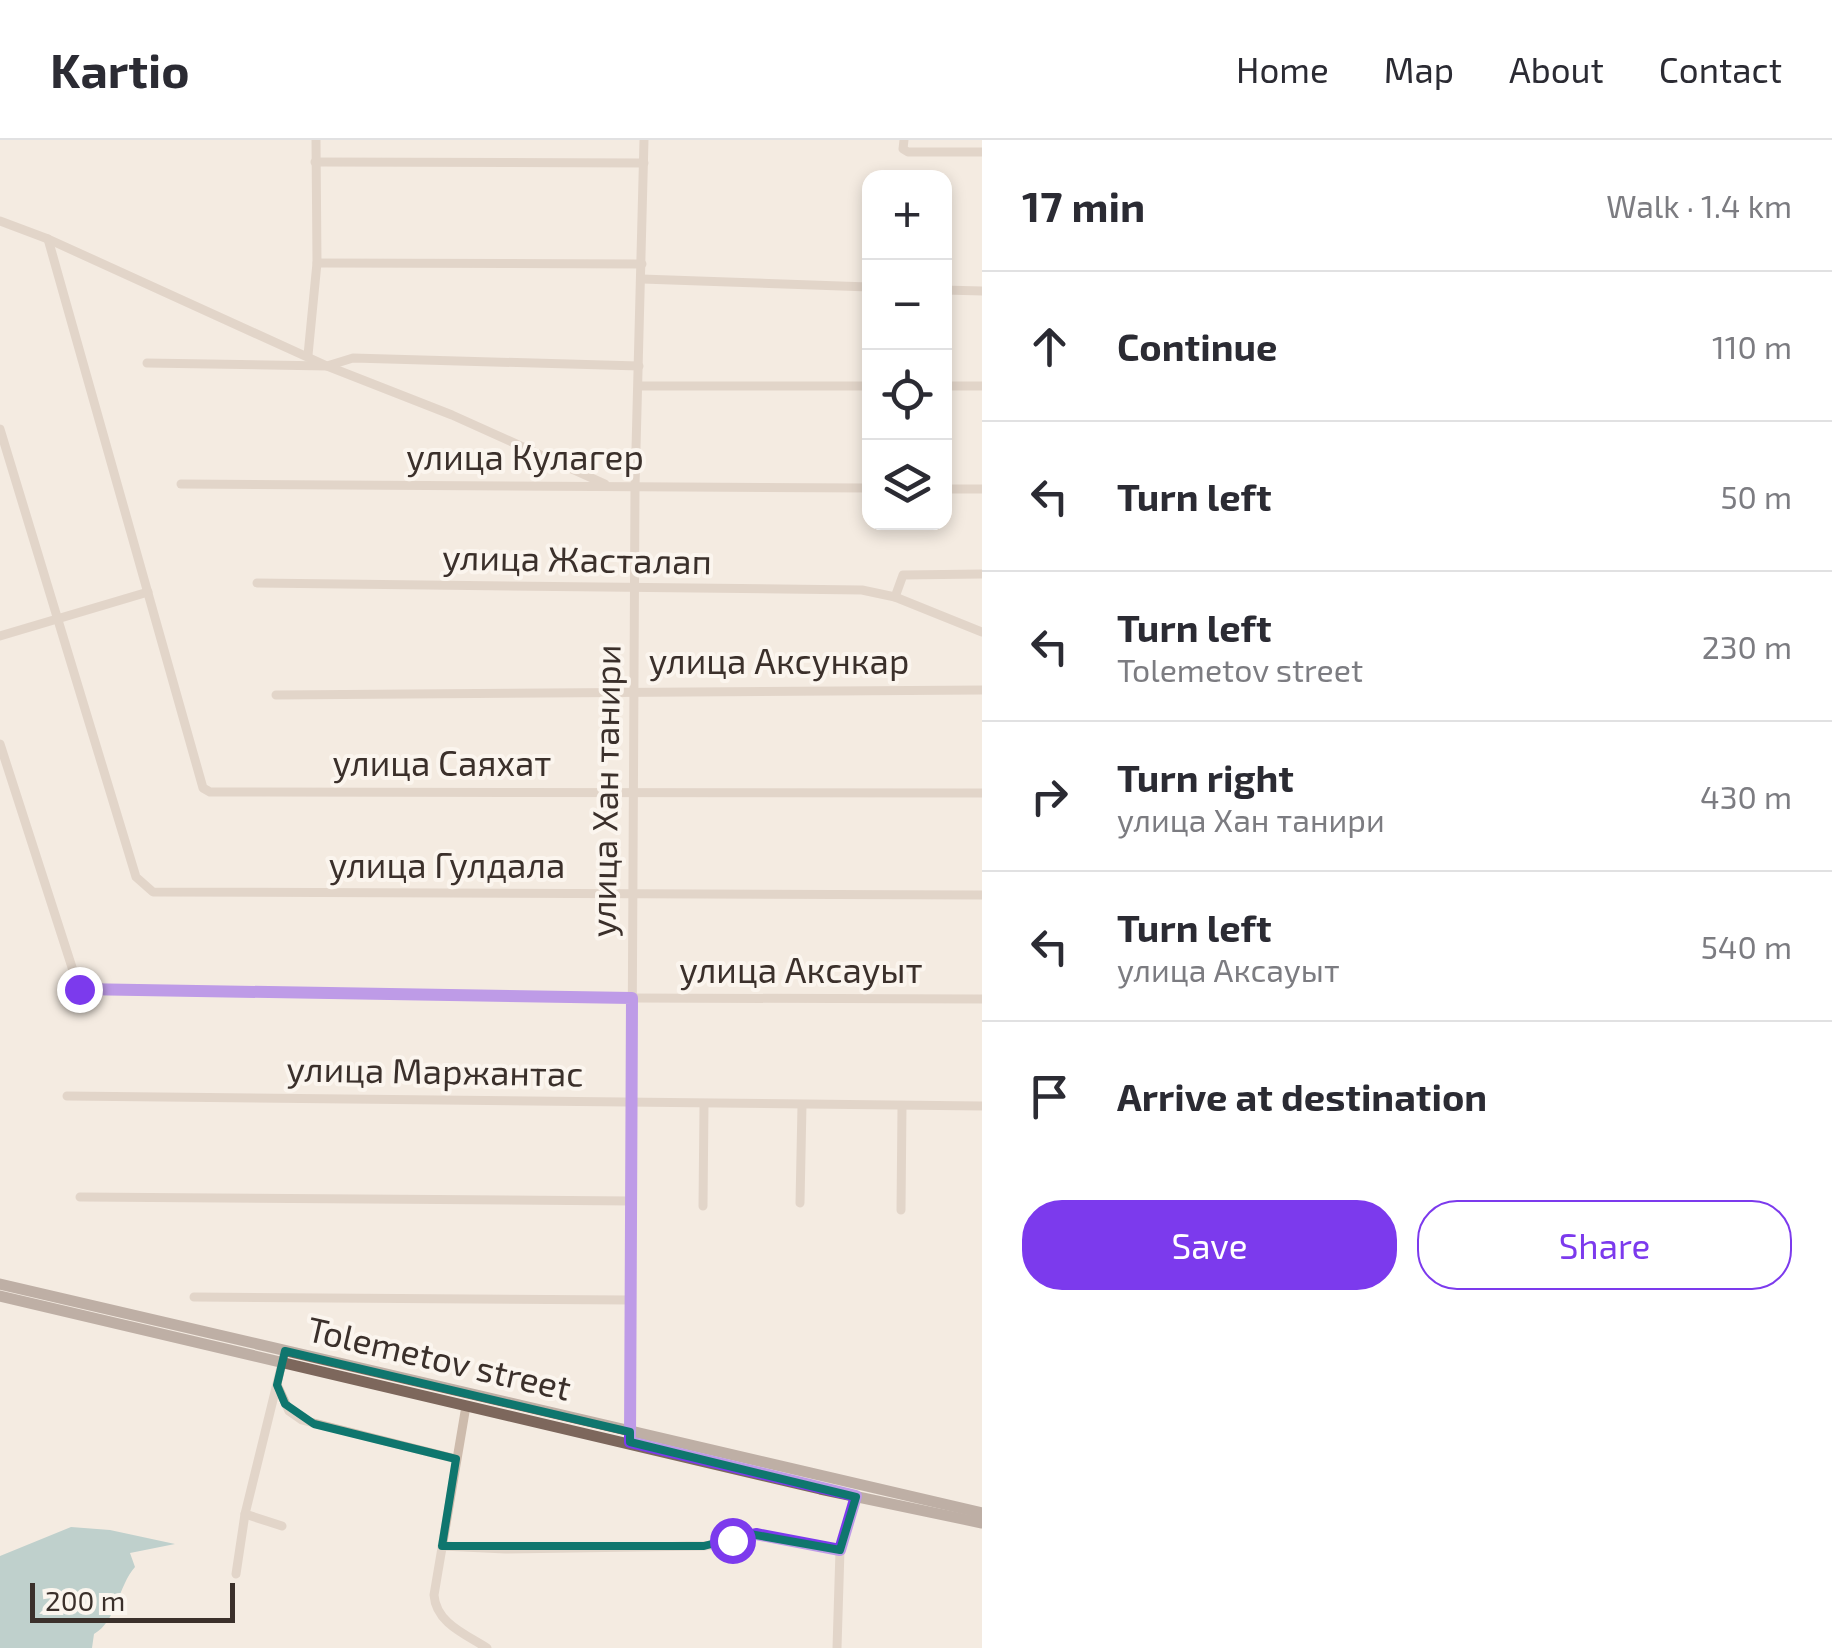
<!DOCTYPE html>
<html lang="en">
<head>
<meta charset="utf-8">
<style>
  body { margin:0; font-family:"Exo 2",sans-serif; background:#f7f7f7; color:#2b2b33 }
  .controls { position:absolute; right:30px; top:30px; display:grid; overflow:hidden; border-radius:20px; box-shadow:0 5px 15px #0003 }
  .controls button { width:90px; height:90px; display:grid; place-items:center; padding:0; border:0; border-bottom:2px solid #e1e1e2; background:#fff; color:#2b2b33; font:50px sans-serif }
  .scale { position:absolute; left:30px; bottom:25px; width:205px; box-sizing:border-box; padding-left:10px; border:5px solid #3b302b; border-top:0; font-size:28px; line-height:35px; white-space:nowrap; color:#3b302b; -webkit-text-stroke:8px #fbf5ee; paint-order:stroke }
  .stop { position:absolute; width:30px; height:30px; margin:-22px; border:8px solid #7c3aed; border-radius:50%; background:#fff }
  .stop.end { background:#7c3aed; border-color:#fff; box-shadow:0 2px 10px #0008 }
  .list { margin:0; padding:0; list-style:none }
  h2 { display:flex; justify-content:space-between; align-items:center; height:130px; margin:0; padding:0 40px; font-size:42px }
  h2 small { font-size:32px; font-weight:400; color:#7c7c81 }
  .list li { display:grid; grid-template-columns:65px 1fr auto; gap:30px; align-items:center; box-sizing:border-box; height:150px; padding:0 40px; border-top:2px solid #e1e1e2 }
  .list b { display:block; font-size:38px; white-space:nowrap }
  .list p { margin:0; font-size:32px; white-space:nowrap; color:#7c7c81 }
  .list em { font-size:32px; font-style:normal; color:#7c7c81 }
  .actions { display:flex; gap:20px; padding:30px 40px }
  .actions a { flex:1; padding:22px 0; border:2px solid #7c3aed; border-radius:40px; text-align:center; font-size:35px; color:#7c3aed }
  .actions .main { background:#7c3aed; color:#fff }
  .icon { flex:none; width:55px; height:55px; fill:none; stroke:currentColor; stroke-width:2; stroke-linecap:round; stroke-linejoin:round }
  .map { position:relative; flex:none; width:982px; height:1508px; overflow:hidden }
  header { display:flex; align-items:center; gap:60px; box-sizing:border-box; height:140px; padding:0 50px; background:#fff; border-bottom:2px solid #e1e1e2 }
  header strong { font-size:48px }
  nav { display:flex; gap:55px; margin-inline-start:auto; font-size:35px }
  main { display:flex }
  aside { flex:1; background:#fff }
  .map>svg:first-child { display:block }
  .water { fill:#7fb0b2 }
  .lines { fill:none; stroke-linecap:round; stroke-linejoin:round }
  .minor { stroke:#cdbbac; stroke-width:9 }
  .major { stroke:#7d675c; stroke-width:11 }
  .route { stroke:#7c3aed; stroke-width:12 }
  .marked { fill:none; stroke:#0f766e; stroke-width:8; stroke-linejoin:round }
  .labels { text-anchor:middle; stroke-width:8; stroke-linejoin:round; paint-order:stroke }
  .street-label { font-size:35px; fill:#3b302b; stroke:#fbf5ee }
</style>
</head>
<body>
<header>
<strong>Kartio</strong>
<nav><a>Home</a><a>Map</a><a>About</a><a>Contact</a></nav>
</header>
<main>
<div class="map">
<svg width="982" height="1508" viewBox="0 0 982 1508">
  <rect width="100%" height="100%" fill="#f4ebe1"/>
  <path class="water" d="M71 1387 110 1390 175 1404 130 1413 135 1427C118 1446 117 1481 94 1494L92 1508H0V1416Z"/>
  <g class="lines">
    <g class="minor">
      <path d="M904 0 903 9 908 12H982"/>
      <path d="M315 22 644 23"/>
      <path d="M0 81 48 99 327 226 452 275 605 344"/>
      <path d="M48 99 203 648 210 652 982 653"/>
      <path d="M317 123 642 124"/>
      <path d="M642 139 869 147"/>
      <path d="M944 150 982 151"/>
      <path d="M308 215 317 123 316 0"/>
      <path d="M147 223 327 226 353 218 639 226"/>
      <path d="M639 246H869"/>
      <path d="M944 246H982"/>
      <path d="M0 289 136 737 153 752 982 755"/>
      <path d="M181 344 869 348"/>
      <path d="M944 349H982"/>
      <path d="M257 443 862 450 895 457 982 492"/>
      <path d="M895 457 903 435 982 434"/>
      <path d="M0 496 148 452"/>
      <path d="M276 555 982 550"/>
      <path d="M0 604 79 849 632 858 982 859"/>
      <path d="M67 956 982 966"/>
      <path d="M80 1057 631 1061"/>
      <path d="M800 1063 802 965"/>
      <path d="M703 1066 704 964"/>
      <path d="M901 1070 902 966"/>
      <path d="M194 1157 631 1160"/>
      <path d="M277 1245 289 1271 302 1280 456 1319"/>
      <path d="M466 1266 434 1455C436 1483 465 1494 487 1508"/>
      <path d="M630 1302 635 347 644 0"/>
      <path d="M245 1374 282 1386"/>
      <path d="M442 1406 505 1409 704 1406 722 1404 750 1394 840 1410"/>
      <path d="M236 1434 245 1374 285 1211"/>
      <path d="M837 1508 840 1410 856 1357"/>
    </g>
    <g class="major">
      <path d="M0 1144 982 1373"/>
      <path d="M0 1156 820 1349 982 1383"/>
    </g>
  </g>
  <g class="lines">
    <path class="route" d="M79 849 632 858 630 1302 856 1356 840 1410 756 1394 732 1400"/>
  </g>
  <path d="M0 0H982V1508H0ZM285 1211 630 1292V1302L856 1357 840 1410 750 1394 704 1406H442L456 1319 314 1284 285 1264 277 1245Z" fill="#f4ebe1" fill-opacity=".55" fill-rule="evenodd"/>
  <path class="marked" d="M285 1211 630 1292V1302L856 1357 840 1410 750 1394 704 1406H442L456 1319 314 1284 285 1264 277 1245Z"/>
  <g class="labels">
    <g class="street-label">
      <text x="525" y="330">улица Кулагер</text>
      <text transform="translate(577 420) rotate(1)" y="12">улица Жасталап</text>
      <text x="779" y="534">улица Аксункар</text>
      <text x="442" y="636">улица Саяхат</text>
      <text transform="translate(606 651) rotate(-89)" y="12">улица Хан танири</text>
      <text x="447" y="738">улица Гулдала</text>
      <text x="801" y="843">улица Аксауыт</text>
      <text transform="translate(435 932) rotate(1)" y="12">улица Маржантас</text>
      <text transform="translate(439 1219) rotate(13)" y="12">Tolemetov street</text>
    </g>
  </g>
</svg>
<div class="controls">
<button>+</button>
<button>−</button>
<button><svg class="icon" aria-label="locate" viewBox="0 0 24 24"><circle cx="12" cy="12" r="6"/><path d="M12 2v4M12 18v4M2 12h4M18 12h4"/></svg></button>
<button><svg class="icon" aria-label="layers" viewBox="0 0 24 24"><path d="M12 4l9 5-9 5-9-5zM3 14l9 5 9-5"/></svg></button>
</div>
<div class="scale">200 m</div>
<div class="stop" style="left:732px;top:1400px"></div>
<div class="stop end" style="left:79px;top:849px"></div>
</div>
<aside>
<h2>17 min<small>Walk · 1.4 km</small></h2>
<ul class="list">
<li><svg class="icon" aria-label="ahead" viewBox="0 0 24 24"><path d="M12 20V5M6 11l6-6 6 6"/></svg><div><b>Continue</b></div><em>110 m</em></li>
<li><svg class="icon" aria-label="left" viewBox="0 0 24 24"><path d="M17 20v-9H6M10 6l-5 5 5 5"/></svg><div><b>Turn left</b></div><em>50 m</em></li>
<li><svg class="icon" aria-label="left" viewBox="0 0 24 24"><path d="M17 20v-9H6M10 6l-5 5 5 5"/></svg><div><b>Turn left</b><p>Tolemetov street</p></div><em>230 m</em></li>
<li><svg class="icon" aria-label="right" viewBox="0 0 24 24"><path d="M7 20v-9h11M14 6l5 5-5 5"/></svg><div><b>Turn right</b><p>улица Хан танири</p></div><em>430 m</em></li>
<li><svg class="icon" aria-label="left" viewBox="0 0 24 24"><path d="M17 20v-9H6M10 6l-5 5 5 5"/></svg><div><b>Turn left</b><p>улица Аксауыт</p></div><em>540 m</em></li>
<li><svg class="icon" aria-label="arrive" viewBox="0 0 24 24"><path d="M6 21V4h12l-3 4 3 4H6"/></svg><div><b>Arrive at destination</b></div></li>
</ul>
<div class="actions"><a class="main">Save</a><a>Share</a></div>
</aside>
</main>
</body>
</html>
